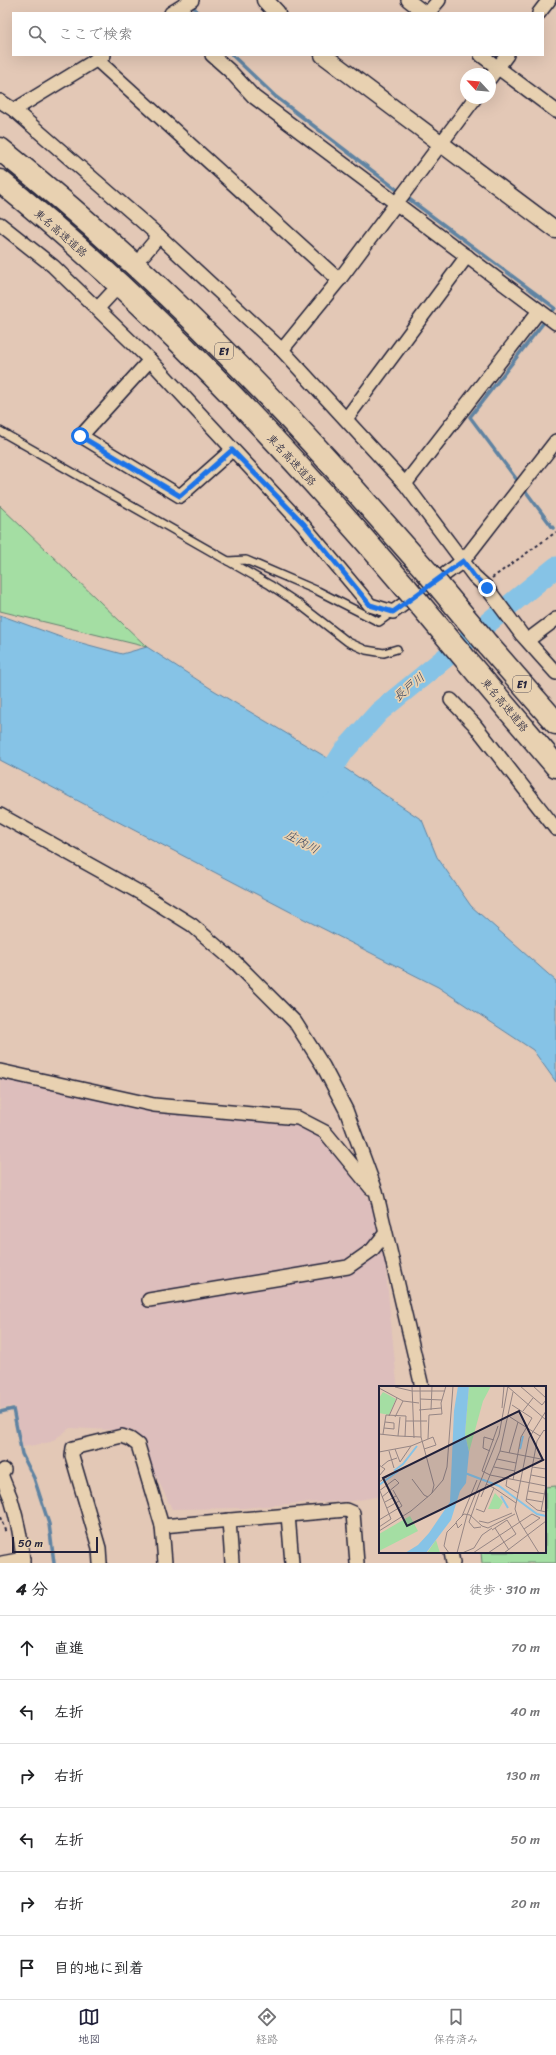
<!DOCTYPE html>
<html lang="ja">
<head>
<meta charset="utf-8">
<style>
  body { margin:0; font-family:Sriracha,"Klee One",sans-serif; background:#f6f6f6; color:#202124 }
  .compass { position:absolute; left:460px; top:68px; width:36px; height:36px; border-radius:50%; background:#fff; box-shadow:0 4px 16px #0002; rotate:296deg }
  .scale { position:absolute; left:12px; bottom:10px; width:86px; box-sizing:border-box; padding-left:4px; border:2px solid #22223b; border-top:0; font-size:11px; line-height:14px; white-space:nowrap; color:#22223b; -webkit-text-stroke:3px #e8d1b1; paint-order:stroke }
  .stop { position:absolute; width:12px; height:12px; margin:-9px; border:3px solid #1a73e8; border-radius:50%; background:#fff }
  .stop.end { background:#1a73e8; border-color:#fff; box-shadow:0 1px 4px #0008 }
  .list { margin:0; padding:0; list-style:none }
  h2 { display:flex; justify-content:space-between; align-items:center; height:52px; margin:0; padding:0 16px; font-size:17px }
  h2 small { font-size:13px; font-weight:400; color:#757577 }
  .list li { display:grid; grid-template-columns:26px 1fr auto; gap:12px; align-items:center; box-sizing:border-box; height:64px; padding:0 16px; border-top:1px solid #e0e0e0 }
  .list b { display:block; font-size:15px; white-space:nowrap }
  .list em { font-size:13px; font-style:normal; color:#757577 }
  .icon { flex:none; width:22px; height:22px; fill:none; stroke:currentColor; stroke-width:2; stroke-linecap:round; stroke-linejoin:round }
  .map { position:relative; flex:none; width:556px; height:1563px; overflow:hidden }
  .search { position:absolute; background:#fff; box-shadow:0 4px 16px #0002; left:12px; right:12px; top:12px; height:44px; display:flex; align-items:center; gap:10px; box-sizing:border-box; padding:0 14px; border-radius:0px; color:#757577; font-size:15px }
  .sheet { height:436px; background:#fff }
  nav { display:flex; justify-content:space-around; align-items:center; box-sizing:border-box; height:56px; border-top:1px solid #e0e0e0; background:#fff; font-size:11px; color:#757577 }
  nav a { display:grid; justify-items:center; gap:2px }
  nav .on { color:#22223b }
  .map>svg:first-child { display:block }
  .built { fill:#ddbebc }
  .green { fill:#a4dea3; stroke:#63806f }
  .water { fill:#86c3e6; stroke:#5e83a2 }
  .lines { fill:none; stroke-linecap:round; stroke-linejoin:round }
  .stream { stroke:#5e83a2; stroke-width:3.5 }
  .river { stroke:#86c3e6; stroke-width:21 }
  .service-casing { stroke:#22223b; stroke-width:10 }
  .minor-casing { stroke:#22223b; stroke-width:16 }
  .tertiary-casing { stroke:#22223b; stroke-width:19 }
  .motorway-casing { stroke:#22223b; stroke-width:25 }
  .path { stroke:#22223b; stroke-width:2; stroke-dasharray:3 3; stroke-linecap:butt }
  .service { stroke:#e8d1b1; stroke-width:7 }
  .minor { stroke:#e8d1b1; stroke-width:13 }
  .tertiary { stroke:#e8d1b1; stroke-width:16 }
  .motorway { stroke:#e8d1b1; stroke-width:22 }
  .motorway-bridge-casing { stroke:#22223b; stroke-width:25; stroke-linecap:butt }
  .motorway-bridge { stroke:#e8d1b1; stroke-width:22 }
  .route { stroke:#1a73e8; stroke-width:5 }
  .labels { text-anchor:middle; stroke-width:3.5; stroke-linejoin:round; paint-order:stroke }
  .shield { fill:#e8d1b1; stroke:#5d565e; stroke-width:1 }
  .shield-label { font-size:10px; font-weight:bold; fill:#22223b }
  .street-label { font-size:11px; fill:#22223b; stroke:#e8d1b1 }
  .water-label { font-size:12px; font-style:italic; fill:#36425d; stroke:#e8d1b1 }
  .inset-river { fill:none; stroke:#86c3e6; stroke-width:2 }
  .inset-road { fill:none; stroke:#968685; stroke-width:1 }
  .view { fill:#22223b; fill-opacity:0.15; stroke:#22223b; stroke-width:2 }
  .inset-edge { fill:none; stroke:#22223b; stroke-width:2 }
</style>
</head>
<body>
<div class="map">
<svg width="556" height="1563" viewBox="0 0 556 1563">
  <rect width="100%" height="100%" fill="#e3c8b6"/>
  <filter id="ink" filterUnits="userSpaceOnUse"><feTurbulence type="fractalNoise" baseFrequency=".025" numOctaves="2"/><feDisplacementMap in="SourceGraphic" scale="8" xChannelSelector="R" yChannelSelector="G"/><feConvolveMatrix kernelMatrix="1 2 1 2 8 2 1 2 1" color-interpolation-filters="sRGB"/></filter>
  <g filter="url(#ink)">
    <path class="built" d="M0 1079 154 1112 297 1123 321 1134 373 1204 384 1252 397 1383V1387H380V1496L354 1501 301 1503 244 1508 172 1509 134 1431 70 1428 51 1442 23 1447 14 1406 0 1409Z"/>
    <g class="green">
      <path d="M0 505V506L147 647 0 611Z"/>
      <path d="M556 1486V1563H482L481 1552H545V1487Z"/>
    </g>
    <path class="water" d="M0 615 63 638 122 654 147 647 210 688 346 769 422 820 437 857 471 906 556 981V1082L533 1050 438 987 304 919 0 760Z"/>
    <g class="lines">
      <g class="stream">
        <path d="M193 6 198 13"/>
        <path d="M232 55 276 97 396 189"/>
        <path d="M409 199 555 308 470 417 517 480"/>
        <path d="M527 493 553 528"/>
        <path d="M0 1412 13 1409 22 1454 34 1478 49 1524 54 1563"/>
      </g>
      <path class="river" d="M321 787 344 751 379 712 556 567"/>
      <g class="service-casing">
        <g id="service">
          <path d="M0 431 270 585 299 604 348 642 366 650 384 653 397 649"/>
          <path d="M228 561 246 560 318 591 379 622 393 612"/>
        </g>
      </g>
      <g class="minor-casing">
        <g id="minor">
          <path d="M408 0 425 13"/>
          <path d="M171 13 192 0"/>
          <path d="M428 13 439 0"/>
          <path d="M539 13 549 0"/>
          <path d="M212 55 230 71 254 97 556 323"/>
          <path d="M481 55 556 111"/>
          <path d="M96 59 339 280"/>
          <path d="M490 78 507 55"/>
          <path d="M0 101 14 110 159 236 282 350 405 484 474 576 487 588 522 635 556 673"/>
          <path d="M14 110 104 55"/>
          <path d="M0 224 53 266 150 360 303 525 370 605 393 612 463 561 556 441"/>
          <path d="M144 254 159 236"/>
          <path d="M98 308 111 294"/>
          <path d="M282 350 339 280 475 98"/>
          <path d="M150 360 81 436 180 496 232 450"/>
          <path d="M346 419 467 256"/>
          <path d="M405 484 539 311"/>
          <path d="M528 640 556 619"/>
          <path d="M451 700 474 724 556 829"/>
          <path d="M0 815 144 895 192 925 236 963 295 1022 323 1066 346 1110 376 1191 422 1387"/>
          <path d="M0 1071 154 1105 298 1118 325 1132 371 1188"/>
          <path d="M149 1300 348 1267 372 1250 385 1234"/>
          <path d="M4 1470 1 1473C3 1482 8 1490 11 1499 17 1519 22 1542 23 1563"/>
          <path d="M288 1515 292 1563"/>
          <path d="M229 1520 232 1563"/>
          <path d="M162 1526 346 1510 353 1513 357 1563"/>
          <path d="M451 1552 453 1563"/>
          <path d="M2 1563 23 1559"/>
          <path d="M100 1563 99 1548 72 1456 73 1448 122 1436 130 1439 138 1445 162 1526 165 1563"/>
        </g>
      </g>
      <g class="tertiary-casing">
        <g id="tertiary">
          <path d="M265 0 277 13"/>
          <path d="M323 55 556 230"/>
        </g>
      </g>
      <g class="motorway-casing">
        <g id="motorway">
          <path d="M0 149C80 213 156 282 227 354 297 424 363 499 428 573"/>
          <path d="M0 181C150 302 282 443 407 589"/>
          <path d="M488 645 556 723"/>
          <path d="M467 661 556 766"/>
        </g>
      </g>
      <g class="path">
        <path d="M492 578 556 532"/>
        <path d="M0 1517 6 1533"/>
      </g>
      <use href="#service" class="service"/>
      <use href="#minor" class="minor"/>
      <use href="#tertiary" class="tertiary"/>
      <use href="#motorway" class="motorway"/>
      <g class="motorway-bridge-casing">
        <g id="motorway-bridge">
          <path d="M428 573 488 645"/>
          <path d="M407 589 467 661"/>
        </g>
      </g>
      <use href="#motorway-bridge" class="motorway-bridge"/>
    </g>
  </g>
  <g class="lines" filter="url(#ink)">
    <path class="route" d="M80 436 180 496 232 450 304 524 370 605 393 612 463 561 474 576 487 588"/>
  </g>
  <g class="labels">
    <g class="shield">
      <rect x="215" y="343" width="18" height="16" rx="3"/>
      <rect x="513" y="676" width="18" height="16" rx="3"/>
    </g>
    <g class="shield-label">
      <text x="224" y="355">E1</text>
      <text x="522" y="688">E1</text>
    </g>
    <g class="street-label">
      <text transform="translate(61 233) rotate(41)" y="4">東名高速道路</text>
      <text transform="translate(292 460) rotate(47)" y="4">東名高速道路</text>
      <text transform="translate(505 705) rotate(50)" y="4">東名高速道路</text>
    </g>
    <g class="water-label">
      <text transform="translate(409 687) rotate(-40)" y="4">長戸川</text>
      <text transform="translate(302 842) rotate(28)" y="4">庄内川</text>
    </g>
  </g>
  <g transform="translate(379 1386)">
    <rect width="167" height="167" fill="#e3c8b6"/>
    <path d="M90 0H112L104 15 90 66 86 48ZM4 6 17 13 10 29 0 27V12ZM116 107 124 116 120 123H109ZM31 130 39 145 0 165V148ZM57 154 61 167H48Z" fill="#a4dea3"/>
    <path d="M79 0H90L86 48 90 66 87 97 81 105 72 134 47 167H26L39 159 50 147 71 116 75 25Z" fill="#86c3e6"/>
    <path class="inset-river" d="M141 63 144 50M86 87 120 100 158 128 167 130M0 99 18 86 16 84 24 78 38 60M122 110 129 122"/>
    <path class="inset-road" d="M33 0 35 52M41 0 42 51 55 99 53 107M128 0 167 34M141 0 163 19 167 14M154 0 167 12M16 1 33 5H66M0 2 24 15 40 17M41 13 63 14M133 19 153 32 142 51 134 94M123 22 125 0M40 24 62 22M52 24 53 0M144 25 154 12M10 30 18 12M16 31 24 15M21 31 19 50 42 51M131 31 161 50M27 35H48M119 40 103 85 111 89 167 100M5 42 15 43V37L6 36M167 46 165 44 158 55 147 115 158 124 167 126M0 48 19 50M4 48 7 29 27 30 26 51M49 53 50 29 63 28 62 17 67 0M16 63 21 76 32 60M10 65 15 82M111 65 104 62 105 51 115 54M121 65 167 74M0 66 32 60 54 51 57 59 45 63M130 67 139 36M118 73 137 77M0 79 6 83 0 90M3 80 9 75 18 72M115 81 136 85M153 81 167 83M152 89 167 92M33 93 45 109 49 111M128 93 127 100 139 107M0 96 12 88M115 102 137 117M0 105 16 93 20 97 3 111M101 105 90 136 95 142 102 141M149 105 166 108M102 111 121 65 134 6M147 113 164 116M6 116 17 110M8 122 20 115M97 123 105 126 115 102 107 98M162 125 167 100M83 130 98 94M0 134 23 120 14 104M100 135 109 137 133 127M83 138 79 142 77 136 85 128 91 129 103 140 109 142 136 128M0 141 12 133 1 105M116 142 130 164M0 145 32 125 52 108 64 94 68 81 74 0M70 167 65 160 68 146 77 137M78 167 88 129 120 49 129 0M83 167 95 162 103 149 113 142M94 167 153 128 161 132 145 143M109 167 137 148 128 134 113 144M125 167 167 135M160 167 140 135 136 123 150 52 167 25"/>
    <path class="view" d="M140 25 164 74 28 140 4 92Z"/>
    <rect width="167" height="167" class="inset-edge"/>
  </g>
</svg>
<svg class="compass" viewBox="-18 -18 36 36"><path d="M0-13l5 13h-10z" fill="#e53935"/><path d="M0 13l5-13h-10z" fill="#757577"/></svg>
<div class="scale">50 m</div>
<div class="stop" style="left:80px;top:436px"></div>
<div class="stop end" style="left:487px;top:588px"></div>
<div class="search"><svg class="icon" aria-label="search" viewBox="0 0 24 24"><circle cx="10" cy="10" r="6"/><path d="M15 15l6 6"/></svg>ここで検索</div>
</div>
<section class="sheet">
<h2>4 分<small>徒歩 · 310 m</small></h2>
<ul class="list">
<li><svg class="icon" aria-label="ahead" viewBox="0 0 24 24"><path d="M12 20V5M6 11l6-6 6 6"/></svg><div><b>直進</b></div><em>70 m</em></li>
<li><svg class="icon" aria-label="left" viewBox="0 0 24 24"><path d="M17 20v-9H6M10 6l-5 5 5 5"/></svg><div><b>左折</b></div><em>40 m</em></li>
<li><svg class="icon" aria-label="right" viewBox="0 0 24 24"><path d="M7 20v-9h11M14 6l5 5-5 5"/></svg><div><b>右折</b></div><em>130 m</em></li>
<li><svg class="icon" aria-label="left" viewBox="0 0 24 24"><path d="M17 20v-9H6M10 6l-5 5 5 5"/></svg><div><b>左折</b></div><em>50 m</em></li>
<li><svg class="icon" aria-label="right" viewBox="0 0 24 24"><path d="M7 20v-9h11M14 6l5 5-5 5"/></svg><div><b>右折</b></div><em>20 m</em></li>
<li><svg class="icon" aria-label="arrive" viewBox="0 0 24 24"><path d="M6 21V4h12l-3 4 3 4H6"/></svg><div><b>目的地に到着</b></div></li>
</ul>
</section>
<nav>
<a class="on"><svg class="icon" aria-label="map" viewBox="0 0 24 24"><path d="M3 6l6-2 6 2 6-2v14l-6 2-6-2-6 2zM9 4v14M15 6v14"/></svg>地図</a>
<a><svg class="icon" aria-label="directions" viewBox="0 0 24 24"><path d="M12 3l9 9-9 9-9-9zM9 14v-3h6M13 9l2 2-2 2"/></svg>経路</a>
<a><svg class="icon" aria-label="saved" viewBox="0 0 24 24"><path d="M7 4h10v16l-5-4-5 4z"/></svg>保存済み</a>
</nav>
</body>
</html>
